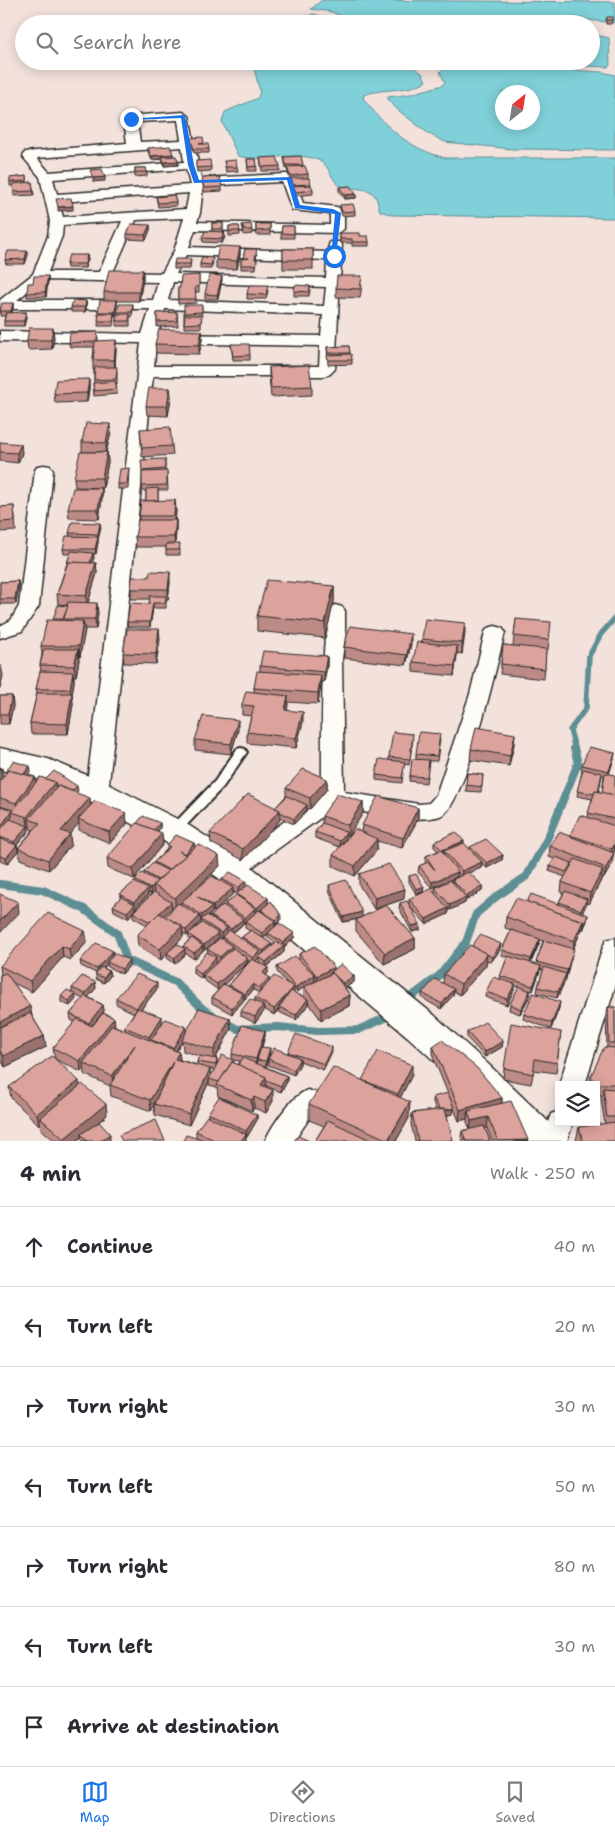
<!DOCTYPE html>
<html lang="en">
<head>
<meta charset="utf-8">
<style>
  body { margin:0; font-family:"Shantell Sans",sans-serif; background:#f7f7f7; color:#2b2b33 }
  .controls { position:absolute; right:15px; bottom:15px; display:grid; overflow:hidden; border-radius:0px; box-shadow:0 2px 12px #0003 }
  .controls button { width:45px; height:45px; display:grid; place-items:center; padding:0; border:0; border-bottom:1px solid #e1e1e2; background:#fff; color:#2b2b33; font:25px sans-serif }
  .compass { position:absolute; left:495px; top:85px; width:45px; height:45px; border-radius:50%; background:#fff; box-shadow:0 2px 12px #0003; rotate:30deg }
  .stop { position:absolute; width:15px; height:15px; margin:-11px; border:4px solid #1a73e8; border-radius:50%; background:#fff }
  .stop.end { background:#1a73e8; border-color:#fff; box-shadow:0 1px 5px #0008 }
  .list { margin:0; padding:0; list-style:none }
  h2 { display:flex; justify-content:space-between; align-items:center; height:65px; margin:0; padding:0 20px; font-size:21px }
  h2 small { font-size:16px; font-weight:400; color:#7c7c81 }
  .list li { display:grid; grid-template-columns:32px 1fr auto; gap:15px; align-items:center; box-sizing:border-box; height:80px; padding:0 20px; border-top:1px solid #e1e1e2 }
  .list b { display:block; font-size:19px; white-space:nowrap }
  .list em { font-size:16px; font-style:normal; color:#7c7c81 }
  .icon { flex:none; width:28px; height:28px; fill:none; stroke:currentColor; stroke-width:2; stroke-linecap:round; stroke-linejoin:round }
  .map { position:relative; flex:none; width:615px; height:1141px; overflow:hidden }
  .search { position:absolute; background:#fff; box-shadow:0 2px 12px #0003; left:15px; right:15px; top:15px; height:55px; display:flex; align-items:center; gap:12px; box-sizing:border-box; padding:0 18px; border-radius:28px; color:#7c7c81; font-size:19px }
  .sheet { height:625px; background:#fff }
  nav { display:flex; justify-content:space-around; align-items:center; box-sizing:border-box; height:70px; border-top:1px solid #e1e1e2; background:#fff; font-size:14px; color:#7c7c81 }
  nav a { display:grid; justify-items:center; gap:2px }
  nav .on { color:#1a73e8 }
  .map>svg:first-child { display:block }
  .water { fill:#7fd0d8; stroke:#5d8e93; fill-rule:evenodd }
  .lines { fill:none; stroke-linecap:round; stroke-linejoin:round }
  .stream-far1 { stroke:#5d8e93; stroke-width:5.5 }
  .stream { stroke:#5d8e93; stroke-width:8 }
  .service-casing { stroke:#2b2b2b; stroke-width:4 }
  .minor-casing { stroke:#2b2b2b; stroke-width:3 }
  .secondary-casing { stroke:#2b2b2b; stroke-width:3 }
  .service { fill:#fdfcf7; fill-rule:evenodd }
  .minor { fill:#fdfcf7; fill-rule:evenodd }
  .secondary { fill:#fdfcf7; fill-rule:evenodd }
  .wall { fill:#bd8b86; stroke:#2b2b2b; fill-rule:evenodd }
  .shaded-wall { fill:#9a716d; stroke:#2b2b2b }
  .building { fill:#dca29c; stroke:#2b2b2b }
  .route { fill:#1a73e8 }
</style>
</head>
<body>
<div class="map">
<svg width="615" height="1141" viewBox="0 0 615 1141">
  <rect width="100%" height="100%" fill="#f3e1dc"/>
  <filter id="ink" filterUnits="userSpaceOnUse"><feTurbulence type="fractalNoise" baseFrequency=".02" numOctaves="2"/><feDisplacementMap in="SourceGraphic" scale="10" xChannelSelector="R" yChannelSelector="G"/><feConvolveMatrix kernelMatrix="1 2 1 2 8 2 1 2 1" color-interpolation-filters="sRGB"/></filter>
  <g filter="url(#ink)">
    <g class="water">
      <path d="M322 0 615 2V23L569 18 563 20 564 24H359L332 12 311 9Z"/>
      <path d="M313 14 342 22 345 24H293Z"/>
      <path d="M591 34 609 38 610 65 608 67 514 63 436 65 423 61H591Z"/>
      <path d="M252 61H403L422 73 426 81C408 93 384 87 364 95L363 98C385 127 409 149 446 158H615V218L393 215 380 211C378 207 378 200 375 196 369 186 352 190 343 187 330 183 331 164 318 160 293 150 264 163 238 156L222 122 225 112 258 98 260 91Z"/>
      <path d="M500 66 602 72 615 75V150L512 149 445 142 429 134 399 111 388 100V97L411 94 443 85 445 82 440 72 443 69ZM532 92V122H502V92Z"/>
    </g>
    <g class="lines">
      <path class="stream-far1" d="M575 749 570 730 586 708 589 656 601 634 615 618"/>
      <g class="stream">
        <path d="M0 884 43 890 84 909 117 933 127 960 175 982 203 1009 212 1014"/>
        <path d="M406 1001 440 975 466 942 476 914 496 897 527 876 548 837 578 763 574 748"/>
        <path d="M225 1022 237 1029 278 1027 318 1031 358 1030 383 1019 391 1013"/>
      </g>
      <g class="service-casing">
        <path id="service" d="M241 748 245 749 247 752 223 787 178 834 174 835 170 834 168 831 170 828 215 781 237 749Z"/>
      </g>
      <g class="minor-casing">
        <g id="minor">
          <path d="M183 112 189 116 201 178 287 174 294 178 303 203 337 207 344 211V229L337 233 195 230 189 247 327 252 330 242H340L342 245 335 369 330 374 324 376H153L108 792 105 797 97 800 89 797 86 792 141 343 0 341V331L142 334 150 309H7L0 312V300L33 274 48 236 50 221 40 177 23 157 25 152 127 143 124 120 127 116ZM178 120 181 140 140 142 137 122ZM182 147 184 162 49 172 37 158ZM186 169 190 185 57 194 53 179ZM282 182 292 210 330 214V225L197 222 200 213 203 186ZM189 193 186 209 63 217 59 202ZM184 218 174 251 162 273 113 272 136 220ZM122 221 99 272H48L62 236 63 225ZM186 255 327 260 326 278 176 274ZM42 280 158 282 153 300H17ZM173 282 326 287 324 306 168 300ZM165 309 323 315 321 336 158 334ZM156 343 320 346 319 366H154Z"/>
          <path d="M44 465 50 466 53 470 39 606 22 631 0 638V626L11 620 19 606 35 470 38 466Z"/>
          <path d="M335 605 342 607 345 611V636L342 659 344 792 419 804 429 803 436 795 470 694 485 632 488 628 495 626 502 628 505 632C498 661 465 805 442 815 420 825 362 812 337 806L240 876 232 879 224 876 220 870 224 864 322 795C322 742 321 689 325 637 326 627 323 615 328 607Z"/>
          <path d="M615 938V987L585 1085H559L603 947 606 940Z"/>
          <path d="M308 1090 317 1093 321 1101 294 1141H265C272 1125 292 1095 308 1090Z"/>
          <path d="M559 1111V1122H573L567 1141H541L551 1114Z"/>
        </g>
      </g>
      <g class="secondary-casing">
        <path id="secondary" d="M0 748 48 759 108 784 185 823 244 861 434 1015 488 1064 556 1129 562 1141H516L462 1086 408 1037 220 879 161 839 86 800 30 776 0 770Z"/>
      </g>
      <use href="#service" class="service"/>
      <use href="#minor" class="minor"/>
      <use href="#secondary" class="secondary"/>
    </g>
    <g class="wall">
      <path d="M613 17 611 24H606V20Z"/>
      <path d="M190 138 204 144 209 149V153H194L190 142Z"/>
      <path d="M148 148 173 156 178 161V165L164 166 162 159 152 160 148 152Z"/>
      <path d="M284 157 303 165V166L308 174V178L313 190V194L296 196 293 189 291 180H290L287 169H286Z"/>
      <path d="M260 158 280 166V171H262Z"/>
      <path d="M247 159H256L257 171H248Z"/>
      <path d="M196 161 211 167V171L197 172Z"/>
      <path d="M224 161 237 167 238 171 226 172Z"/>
      <path d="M135 168H146L147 176 135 177Z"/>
      <path d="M27 176V183L32 182 34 195 14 196 13 186H10V178Z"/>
      <path d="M202 178 222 187V191L204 192Z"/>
      <path d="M339 187 356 194V198L345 199 339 191Z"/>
      <path d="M156 197 176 202V206L158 207Z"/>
      <path d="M340 205 355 211V215L342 216 340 209Z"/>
      <path d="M212 223H223V232H224L225 237 222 243 203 242 202 238 212 232Z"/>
      <rect x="256" y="224" width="14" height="11"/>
      <path d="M150 225V230L146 240 127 239V234Z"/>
      <path d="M242 225 252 230V234L244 235Z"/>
      <path d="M229 226H239L240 235 229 236Z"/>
      <path d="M282 226H294V238H281Z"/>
      <path d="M340 233 360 236 369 242V246H352V243H340Z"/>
      <path d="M240 247V255L237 269H216V260Z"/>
      <path d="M245 249 257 254 256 259H257L256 269H241V259H243Z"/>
      <rect x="283" y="249" width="30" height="20"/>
      <path d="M28 255 25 264H6L5 260Z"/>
      <path d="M88 259 85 268H67L66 264Z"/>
      <path d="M191 259 190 269H174V264Z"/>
      <path d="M213 262 211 269H200V264Z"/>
      <path d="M143 270V279L139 301H117V305L115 316H114L113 326H98L99 316H98V312L104 300V292Z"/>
      <path d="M199 275V292H195L196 303 178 304V288H180Z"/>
      <path d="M48 276V281L46 297H27V293L33 283Z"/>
      <path d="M222 280 218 299H205V294Z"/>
      <path d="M362 285 360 298 336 297V288Z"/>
      <path d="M268 290 266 299H247V294Z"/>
      <path d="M310 290 309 296H294V291Z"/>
      <path d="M13 303V308L12 313 26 312V317L24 326H4V321L5 316H0V310Z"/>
      <path d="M133 304V309L132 317H130V326H116V321L117 312Z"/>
      <path d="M87 305 85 312H71V307Z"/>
      <path d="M202 305 201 328H184V313Z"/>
      <path d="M177 312 178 326 157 327V313Z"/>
      <path d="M202 331V340L199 354 156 353 155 344Z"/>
      <path d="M54 337 52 349 28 350 27 340Z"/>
      <path d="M98 337V341L116 349 115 367 117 371V384H116L117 394 94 396 93 383H94V370H93V360L94 347H70L69 343Z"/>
      <path d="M231 344 250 355V360H233Z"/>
      <path d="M349 346 350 354 352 360V364L328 365 327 347Z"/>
      <path d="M269 367 312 386V395L271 397 269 376Z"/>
      <path d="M89 379V389L87 402 55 403 54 394Z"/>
      <path d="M170 388 171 397 168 416 147 415 146 406Z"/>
      <path d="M140 429 172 446 173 455 142 457Z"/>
      <path d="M111 433 106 452H82V442Z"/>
      <path d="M0 442 22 453 18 463 0 461Z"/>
      <path d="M107 452 108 462 103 488 75 487 74 478Z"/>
      <path d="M165 459V471H167L168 490H158V500L176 510 175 520H176V530L175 544 180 549V555H166V547H136L135 537 139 520V516L146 501V491H142V471Z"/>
      <path d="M129 468 128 489H118V484Z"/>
      <path d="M102 488V498L99 519 69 518 68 509Z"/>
      <path d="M14 506 16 531 0 532V507Z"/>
      <path d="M101 528 98 539V542L96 554H93L94 558 92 563H96L97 573 88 603 98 613 96 629H84L80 657H78L79 660 76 676H74V682L72 694 73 704 68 734H31L30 723 37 693 36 689 41 671 40 665 42 654 41 646 54 620 53 619 67 605 58 604 57 594 70 554H64L63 549 70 537 69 533Z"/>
      <path d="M18 581 19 586 16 604H0V582Z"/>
      <path d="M170 582 168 600H166V608H153L150 627H128L127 622 149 604 150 599H131V589Z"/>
      <path d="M334 586V601L325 638 257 631V616Z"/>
      <path d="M516 619 549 640 548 650H546L544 679 500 674 503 645 513 646Z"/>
      <path d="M465 623 462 654 457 653 454 676 413 672V662L421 642 422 639Z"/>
      <path d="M160 639 156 664 124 663 123 653Z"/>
      <path d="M411 644 406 665 344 658V647Z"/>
      <path d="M327 656V666L324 682H321L318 704 288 702 287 710 303 722 296 748 247 743V732L251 716 242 715V705L254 692V688L260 671V666Z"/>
      <path d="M0 696H12L13 706 9 724H0Z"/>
      <path d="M238 730 231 754 195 750V740Z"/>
      <path d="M413 739 409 765 404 764 402 783 376 780V775L389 760V757Z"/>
      <path d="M440 739 437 761H429L426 783 409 781 410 776 416 759V754Z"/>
      <path d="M514 744 509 766 470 760 471 749Z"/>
      <path d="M614 758 609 774 615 775V850L613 853 612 864 604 878H602L589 904 586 903 582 913 587 921 583 930 582 929 573 949 566 979 557 998 537 993 538 987 543 970 540 969 533 991 529 990 530 991V996L520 1014 509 1010 510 1004 519 987 515 986 514 990 507 1005 485 997 486 992 500 979 507 957 502 955V950L511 930 505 928 506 917 527 902 559 904V902L563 894 561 893 562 882 565 877 549 871 550 866 554 859 549 857 550 846 570 837V835L588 817 592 799 577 796 582 771 581 770 582 765ZM602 775 604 776 602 793 599 792ZM539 940 543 941 536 964 531 963 539 944Z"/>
      <path d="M0 767 2 768 3 777 6 773V771H31L28 775 35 777 36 783 40 777 78 791 76 793 91 806 126 813 127 824 110 843 79 830V823L69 834 71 845 49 870 20 859 18 848 33 830 30 829V826L28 828 29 831 17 845 18 851 7 864 0 861Z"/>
      <path d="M467 773 483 775 481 792 466 791Z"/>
      <path d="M327 779V789L310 809 307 808V810L294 824 280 818V820L243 860 211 843 210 833 275 808 286 796V788Z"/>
      <path d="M363 802V813L348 836 346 835V838L340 847 315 838V832L322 823V816Z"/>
      <path d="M418 808V819L402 848 377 841V850L355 876 333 866V855L361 832 362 825Z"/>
      <path d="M160 823V828L158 831 163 844 134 879 108 868 107 858Z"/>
      <path d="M464 841 463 843 470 849V847L503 855 502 860 487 868 482 864 481 868 469 873 483 886 482 891 467 900 466 899 465 903 450 910 448 908V914L426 924 410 906 420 930 412 932 399 908 400 903 409 904V899L421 893 416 894 409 882V876L424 887 423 892 435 893V888L452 883V880L460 876 458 873 457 877 432 888 418 872 419 866 426 863 425 861 426 856 438 851 434 847V842Z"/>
      <path d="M194 843 195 847 220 866 192 893 222 882V879L246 887 268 898V904L260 911 261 912V910L281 920 275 925V926L294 933V938L284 947V952L267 967 268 973 266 975 269 977V981L288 984 277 972V967L299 960V954L334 967V970L354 976V982L345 988 350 995 349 1006 321 1020 308 1002V1005L296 1020 279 1012V1009L274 1015 264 1009V1011L255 1023 241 1016V1011L255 1001V998L260 993 253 990 245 999 243 998 244 1000 232 1014 212 1003V997L223 985 218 990 204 980 203 977 202 979 193 973V968L208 952 207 949 222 939V938H221L218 936V939L205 950 203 949V951L194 959 185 953V955L175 964 167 958V954L161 960 138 946 137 935 147 925 133 917V912L128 918 114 911 113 906 121 897 120 894 135 882V880L144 874V872L154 863V862L167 849V845ZM233 891 237 894 236 896 225 904V907L211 916V917L209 916 212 913V911L214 912 233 894ZM148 893 151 894 135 909V907L148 895ZM172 906 174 908 165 917 163 916 172 908ZM200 920H201V923L188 934 201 921ZM243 922 245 923V928L250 931 242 937V940L233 933 243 924ZM183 933 187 936 188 934 189 939 190 940 183 946V948L174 947 183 937ZM268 934V938L275 943 272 946V944L263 938ZM259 958V963L256 961ZM247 960 249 961 229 985V987L224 984 247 963ZM304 987V998L293 992 294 989 297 992Z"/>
      <path d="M359 874 404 899 386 905 415 938V949L384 964 356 931V920L359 919 343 922 329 890V885L362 917 385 906 374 909 359 885Z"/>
      <path d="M85 931 87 942 71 960 63 957 32 992 13 983 30 1006 32 1016 44 1036 46 1047 5 1067 0 1058V975H1L0 966Z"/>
      <path d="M472 946 500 950 491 962 486 960V965L460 995 454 991 453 995 441 1009 422 998V993L443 983 444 974Z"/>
      <path d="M113 955 129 966 122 974 108 967 107 964 104 968 109 971 110 976 104 983 96 979V973L81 966 80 961Z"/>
      <path d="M95 982 96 988 88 997 103 1005 104 1011 103 1013 114 1018 115 1026 125 1030 124 1027 134 1013 116 1004V998L157 989 141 1009 162 1023 186 1027 187 1032 231 1029 216 1058 217 1059V1064L232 1059V1054L265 1031V1036L262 1047 270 1054 269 1057 288 1053V1052H332L323 1070 300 1061V1064L294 1075 268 1065V1061L266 1067 287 1076V1082L281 1092 266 1086 273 1101 266 1113 254 1108 252 1111 218 1096 217 1087 209 1085V1082L189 1125 155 1115 154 1106 151 1111 111 1096 110 1086 84 1074V1069L81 1072 55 1059 53 1048 75 1022 71 1020 70 1014 83 999 75 995 76 999 70 1006 61 1002V996L72 992V988ZM182 1040 183 1051 199 1056 197 1062V1065L180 1060 179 1052 176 1051ZM234 1060 240 1061 238 1065 234 1063ZM210 1069 214 1070 210 1076Z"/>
      <path d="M608 1007H615V1141H576L579 1127 605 1124 601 1099 602 1095H596V1085H589L591 1076 607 1047 606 1018Z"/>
      <path d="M559 1008 551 1029 523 1019 524 1014Z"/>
      <path d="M467 1032 503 1041 502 1047 485 1057 467 1038Z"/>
      <path d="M561 1032 556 1073 534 1070 531 1084 503 1079 504 1068Z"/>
      <path d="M433 1046 502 1098V1103L528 1141H492L487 1128H485L490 1141H463L461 1137 462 1131 470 1129 467 1122V1119L459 1121 433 1057Z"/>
      <path d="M412 1075 400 1098 409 1118 396 1141H315L324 1126 309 1120V1104L362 1081V1080Z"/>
      <path d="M80 1085 107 1115 99 1122 110 1140 109 1141H83L81 1139V1137L76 1141H55L41 1129 40 1123 39 1125 11 1098 9 1087Z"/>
      <path d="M433 1097 453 1114 447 1115 453 1141H415L411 1124 412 1113 436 1110 433 1102Z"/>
      <path d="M208 1113 257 1115V1120L247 1137H246L245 1141H183L203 1140 196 1137V1131L208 1116Z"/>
    </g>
    <g class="shaded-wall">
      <path d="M173 154 174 158 162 157V159L152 160 151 156Z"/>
      <path d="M178 161V165L164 166V162Z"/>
      <path d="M105 177V181L93 182V178Z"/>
      <path d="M356 194V198L345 199V195Z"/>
      <path d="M73 206V210L58 211V207Z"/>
      <path d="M150 225V230L146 240 145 235Z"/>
      <path d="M224 232 225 237 222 243V239Z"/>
      <path d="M240 247V255L237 269V261Z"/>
      <path d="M27 251 28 255 25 264V259Z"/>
      <path d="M87 255 88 259 85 268V264Z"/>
      <path d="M143 270V279L139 301V292Z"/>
      <path d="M48 276V281L46 297 45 292Z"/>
      <path d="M222 276V280L218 299 217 295Z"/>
      <path d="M117 300V305L115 316V312Z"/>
      <path d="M86 301 87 305 85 312V307Z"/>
      <path d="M13 303V308L11 316V311Z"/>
      <path d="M26 312V317L24 326V321Z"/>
      <path d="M53 328 54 337 52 349 51 340Z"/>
      <path d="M202 331V340L199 354V345Z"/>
      <path d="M116 340V349L115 369 114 360Z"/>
      <path d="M89 379V389L87 402V393Z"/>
      <path d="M170 388 171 397 168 416 167 406Z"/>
      <path d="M110 424 111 433 106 452V443Z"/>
      <path d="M21 444 22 453 18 463 17 453Z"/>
      <path d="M107 452 108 462 103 488 102 478Z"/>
      <path d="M102 488V498L99 519 98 509Z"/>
      <path d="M175 500 176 510 175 526 174 516Z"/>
      <path d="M176 520V530L175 547 174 537Z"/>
      <path d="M100 523 101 528 98 539V534Z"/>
      <path d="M98 537V542L96 554 95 549Z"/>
      <path d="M93 553 94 558 90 569V564Z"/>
      <path d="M96 563 97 573 87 606 86 596Z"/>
      <path d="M170 572V582L168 600V589Z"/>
      <path d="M18 581 19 586 16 604 15 599Z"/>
      <path d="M334 586V601L325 638V623Z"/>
      <path d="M97 603 98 613 96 629 95 619Z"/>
      <path d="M153 603V608L150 627V622Z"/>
      <path d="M83 621 85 631 80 657 79 646Z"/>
      <path d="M465 623V634L462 654V643Z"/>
      <path d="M159 629 160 639 156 664V654Z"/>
      <path d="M411 634V644L406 665 407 655Z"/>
      <path d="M457 646V656L454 676Z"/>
      <path d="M78 649 79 660 76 676 74 666Z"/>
      <path d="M327 656V666L324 682V672Z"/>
      <path d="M1 665 3 676 0 689V671Z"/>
      <path d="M73 672 74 682 72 694 73 704 68 734 67 724 71 699 70 689Z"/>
      <path d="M321 675V686L318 704V693Z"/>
      <path d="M12 696 13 706 9 724 8 714Z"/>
      <path d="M288 696V706L285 720V710Z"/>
      <path d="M303 712V722L296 748V738Z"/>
      <path d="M238 720V730L231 754V744Z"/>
      <path d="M515 734 514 744 509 766 510 756Z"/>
      <path d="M615 753 614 758 608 777 609 771Z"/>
      <path d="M30 766 31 771 24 781 23 776Z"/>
      <path d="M2 768 3 778 0 783V770Z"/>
      <path d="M35 777 37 788 18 814 16 803Z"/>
      <path d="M327 779V789L310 809V798Z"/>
      <path d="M55 782 57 793 29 819 30 826 28 828 27 817Z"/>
      <path d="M77 786 78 791 71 797V792Z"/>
      <path d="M90 798 91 808 78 819 79 823 63 842 61 831Z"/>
      <path d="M363 802V813L348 836V825Z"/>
      <path d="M307 805V810L294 824V819Z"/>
      <path d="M418 808V819L402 848 403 838Z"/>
      <path d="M280 810V820L243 860V849Z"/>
      <path d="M12 812V817L1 831V826Z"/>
      <path d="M126 813 127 824 110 843 109 832Z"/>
      <path d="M160 823V828L153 837 152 832Z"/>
      <path d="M28 826 29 831 15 847 14 842Z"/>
      <path d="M346 832V838L340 847V841Z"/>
      <path d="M162 833 163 844 134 879 133 869Z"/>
      <path d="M70 834 71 845 49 870 48 860Z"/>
      <path d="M377 839V850L355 876V866Z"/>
      <path d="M464 841 463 846 444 851V855L442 850Z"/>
      <path d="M194 843 195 849 185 856V854Z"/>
      <path d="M615 843V850L613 855 614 853 612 864 604 878 606 868 611 858 612 849Z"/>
      <path d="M17 845 18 851 7 864 6 858Z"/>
      <path d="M503 855 502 860 487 868V863Z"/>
      <path d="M219 856 220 866 175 909V898Z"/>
      <path d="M482 862 481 868 461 877 462 871Z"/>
      <path d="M603 870 601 880 589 904 590 893Z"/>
      <path d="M458 872 457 877 432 888V882Z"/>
      <path d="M246 881V887L238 894V888Z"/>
      <path d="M153 886 154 892 151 894 150 889Z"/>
      <path d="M483 886 482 891 467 900V895Z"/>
      <path d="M424 887 423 892 416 894V889Z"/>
      <path d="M233 888V894L214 912 213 906Z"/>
      <path d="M148 889V895L135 907V909L128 918 127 912 135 904 134 902Z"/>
      <path d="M405 889 404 899 374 909 375 898Z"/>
      <path d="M466 897 465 903 450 910V905Z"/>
      <path d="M268 898V904L257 913V908Z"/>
      <path d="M587 899 586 905 581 916V910Z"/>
      <path d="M18 902 19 913 0 933V921Z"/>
      <path d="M171 902 172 908 151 928 150 922Z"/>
      <path d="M212 907V913L202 921V915Z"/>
      <path d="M255 908 256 914 245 923V918Z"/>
      <path d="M448 908V914L426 924V919Z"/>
      <path d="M362 912V918L343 922V917Z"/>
      <path d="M281 915V920L276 925V920Z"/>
      <path d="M588 915 587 921 583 930 584 924Z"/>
      <path d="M200 916 201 921 187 936 186 930Z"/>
      <path d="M243 919V924L231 934V929Z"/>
      <path d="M275 921V927L262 939V933Z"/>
      <path d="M583 921 581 931 573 949 566 976 573 951 574 941Z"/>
      <path d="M420 924V930L412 932V926Z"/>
      <path d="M182 926 183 937 161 960 160 949Z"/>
      <path d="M227 928V933L221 938V933Z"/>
      <path d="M85 931 87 942 71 960 69 949Z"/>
      <path d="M218 933V939L205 950 204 945Z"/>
      <path d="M294 933V938L284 947V952L266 967V962L283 947V943Z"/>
      <path d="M415 938V949L384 964 385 953Z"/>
      <path d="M540 939 539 944 530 964 531 959Z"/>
      <path d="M272 944V949L263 957V951Z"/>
      <path d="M501 944 500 950 491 962 492 957Z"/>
      <path d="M62 946 63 957 32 992 30 981Z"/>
      <path d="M203 946V951L194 959V953Z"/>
      <path d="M232 946V951L220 962V957Z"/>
      <path d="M185 949V955L175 964 174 958Z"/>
      <path d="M113 951V957L107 962V964L98 975 97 969Z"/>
      <path d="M260 951V957L253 964V958Z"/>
      <path d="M487 954 486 965 460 995 461 984Z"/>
      <path d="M216 957V963L205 976 203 975V977L202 979 201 974Z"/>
      <path d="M247 958V963L218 990 217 984Z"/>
      <path d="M129 960V966L122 974V969Z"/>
      <path d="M541 966 540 971 533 991V986Z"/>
      <path d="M268 967V973L263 979V973Z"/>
      <path d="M334 967V972H331V974L317 981V976Z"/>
      <path d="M109 971 110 976 104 983V978Z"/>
      <path d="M566 974V979L557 998 558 992Z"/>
      <path d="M315 975V981L297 992 296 987Z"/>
      <path d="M354 976V982L343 989V983Z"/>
      <path d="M269 977V982L260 993V988Z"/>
      <path d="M95 982 96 988 86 1000 85 994Z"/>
      <path d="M157 983V989L137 1014 136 1008Z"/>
      <path d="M253 984V990L245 999V994Z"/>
      <path d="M515 984 514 990 507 1005V999Z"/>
      <path d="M294 987V992L281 1007H279V1009L274 1015V1009Z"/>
      <path d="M454 989 453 995 441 1009 442 1004Z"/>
      <path d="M530 991V996L520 1014 521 1009Z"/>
      <path d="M75 994 76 999 70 1006 69 1001Z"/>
      <path d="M243 994 244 1000 232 1014V1008Z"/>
      <path d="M350 995 349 1006 321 1020V1009Z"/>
      <path d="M308 999V1005L296 1020V1015Z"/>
      <path d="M560 1002 559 1008 551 1029 552 1023Z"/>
      <path d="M103 1005 104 1011 89 1029V1023Z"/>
      <path d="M263 1005 264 1011 255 1023V1017Z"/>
      <path d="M30 1006 32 1017 0 1033V1022Z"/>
      <path d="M162 1017V1023L149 1043V1037Z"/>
      <path d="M114 1018 115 1029 83 1063 84 1069 81 1072 80 1061Z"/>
      <path d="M230 1018 231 1029 214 1061V1050Z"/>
      <path d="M186 1027 187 1033 174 1054 173 1048Z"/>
      <path d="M265 1031V1036L257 1060 256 1065V1059Z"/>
      <path d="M44 1036 46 1047 5 1067 3 1056Z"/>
      <path d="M503 1041 502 1047 485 1057V1052Z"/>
      <path d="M135 1045 113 1086 112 1076Z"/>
      <path d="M332 1047V1052L323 1070 324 1064Z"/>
      <path d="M270 1048V1054L268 1060V1059L266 1067V1061Z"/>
      <path d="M179 1052 180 1063 175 1059Z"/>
      <path d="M300 1058V1064L294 1075V1070Z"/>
      <path d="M173 1062 154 1104V1106L151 1111 150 1100Z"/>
      <path d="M412 1065V1075L397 1104 398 1094Z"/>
      <path d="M210 1069 211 1079H209V1082L189 1125V1114Z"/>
      <path d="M287 1076V1082L281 1092V1086Z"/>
      <path d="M266 1077V1088L261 1085Z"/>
      <path d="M79 1081 81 1092 40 1118V1123L39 1125 37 1114Z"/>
      <path d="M273 1090V1101L266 1113 265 1102Z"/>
      <path d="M254 1097V1108L252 1111 251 1100Z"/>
      <path d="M502 1098 501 1109 468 1111 467 1119 459 1121 460 1110Z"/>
      <path d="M410 1102 409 1118 396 1141H388Z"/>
      <path d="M106 1104 107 1115 82 1136 81 1134V1137L76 1141H64V1139Z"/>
      <path d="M454 1108 453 1114 440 1117V1112Z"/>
      <path d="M257 1115V1120L247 1137 246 1131Z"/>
      <path d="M488 1117 487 1128 470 1132 471 1121Z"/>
      <path d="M110 1134V1140L109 1141H100Z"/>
      <path d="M246 1134V1140L245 1141H241Z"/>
    </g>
    <g class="building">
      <path d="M607 17H613L612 20H606Z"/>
      <path d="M572 18 585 19 584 24H571Z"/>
      <path d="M203 137 204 143 199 144H208L209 149H194L190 138Z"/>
      <path d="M170 146 173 154 151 156 148 148Z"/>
      <path d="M176 156 178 161 164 162 162 157Z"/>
      <path d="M301 156 303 165H286L284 157Z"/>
      <path d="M277 157 280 166 262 167 260 158Z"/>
      <path d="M247 159H256L257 166 248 167Z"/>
      <path d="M210 160 211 167 196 168V161Z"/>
      <path d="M236 160 237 167H226L224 161Z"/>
      <path d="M305 166 308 174 290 176 287 167Z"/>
      <rect x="135" y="168" width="11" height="4"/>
      <path d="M102 169 105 177 93 178 90 170Z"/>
      <path d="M27 176V181L10 182V178Z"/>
      <path d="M220 177 222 187 204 188 202 178Z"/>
      <path d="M291 178H309L311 184 293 185Z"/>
      <path d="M32 182 33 191 14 192 13 184Z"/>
      <path d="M311 185 313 190 296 192 293 186Z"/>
      <path d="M350 186 356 194 345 195 339 187Z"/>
      <path d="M174 195 176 202 158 203 156 197Z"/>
      <path d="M71 198 73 206 58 207 56 199Z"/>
      <path d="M353 204 355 211 342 212 340 205Z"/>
      <rect x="212" y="223" width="11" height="6"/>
      <path d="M131 224 150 225 145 235 127 234Z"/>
      <path d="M251 224 252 230H244L242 225Z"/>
      <path d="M256 224H270V230L256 231Z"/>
      <path d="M229 226H239L240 231H229Z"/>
      <path d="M282 226H294V234L281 233Z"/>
      <path d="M205 231 224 232 222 239 202 238Z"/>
      <path d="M340 233H360V236H368L369 242H352V239H340Z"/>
      <path d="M219 246 240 247 237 261 216 260Z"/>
      <path d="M245 249H257L255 259H257L256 265H241V259L249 258H243Z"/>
      <rect x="283" y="249" width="30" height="11"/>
      <path d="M8 251H27L25 259 5 260Z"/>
      <path d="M69 255H87L85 264H66Z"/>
      <path d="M202 257 213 258 211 265 200 264Z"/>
      <path d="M175 259H191L190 264H174Z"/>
      <path d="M109 270H143L139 292H104Z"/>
      <path d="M199 275V287H195L196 299H178V288H180L181 276Z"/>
      <path d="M209 275 222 276 217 295 205 294Z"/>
      <path d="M34 276H48L45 292 27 293 28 283H33Z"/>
      <path d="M337 276H362L360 289 336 288Z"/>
      <path d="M249 285H268L266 295 247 294Z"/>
      <path d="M295 285 310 286 309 292 294 291Z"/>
      <path d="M73 300 86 301 85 307H71Z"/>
      <path d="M100 300H117L115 312H98Z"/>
      <path d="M2 303H13L11 311H0Z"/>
      <path d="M119 304H133L132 312H117Z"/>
      <path d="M184 305H202V312L184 313Z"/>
      <path d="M26 312 24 321H4L6 313Z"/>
      <path d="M177 312V321L157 322V313Z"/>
      <path d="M99 313H114L113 321H98Z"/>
      <path d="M117 314H130L129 321H116Z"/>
      <path d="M185 315H202L201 323 184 324Z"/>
      <path d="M29 328H53L51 340H27Z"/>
      <path d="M159 329 202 331 199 345 155 344Z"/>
      <path d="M98 332 97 341H95L94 342 69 343 70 333Z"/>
      <path d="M116 340 114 360H93L95 341Z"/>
      <path d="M231 344H249L250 355 233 356Z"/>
      <path d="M349 346 350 353H328L327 347Z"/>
      <path d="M351 354 352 360H328L327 355Z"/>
      <path d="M309 365 312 386 271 388 269 367Z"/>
      <path d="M95 367H117L116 379 94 380Z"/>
      <path d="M89 379 87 393 54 394 56 380Z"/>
      <path d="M115 381 117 389 94 391 93 383Z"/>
      <path d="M149 388H170L167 406H146Z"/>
      <path d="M86 423 110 424 106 443 82 442Z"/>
      <path d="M170 427 172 446 142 448 140 429Z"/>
      <path d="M0 442 21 444 17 453 0 452Z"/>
      <path d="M80 452H107L102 478H74Z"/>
      <path d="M165 459V469L142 471 141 460Z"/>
      <path d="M129 468 127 484H118L120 469Z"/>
      <path d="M167 471V485L142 486V472Z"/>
      <path d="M73 488H102L98 509H68Z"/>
      <path d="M158 488V500L146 501V489Z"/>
      <path d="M175 500 174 516H139L141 501Z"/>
      <path d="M14 506 15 521 0 522V507Z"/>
      <path d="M138 520H176L174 537H135Z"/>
      <path d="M72 522 100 523 98 534 69 533Z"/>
      <path d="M66 536 98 537 95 549H63Z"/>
      <path d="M166 544H180L179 550H166Z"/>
      <path d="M71 551 93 553 90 563 68 562 67 563Z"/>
      <path d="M68 562 96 563 86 596 57 594Z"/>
      <path d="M150 571 170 572 168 589H131L132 577H149Z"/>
      <path d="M267 580 334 586 325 623 257 616Z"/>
      <path d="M18 581 15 599H0V582Z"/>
      <path d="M150 596H166L165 603H153L150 622H127L130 603 149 604Z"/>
      <path d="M68 602 97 603 95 619H64Z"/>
      <path d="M58 605 68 606 63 619H53Z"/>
      <path d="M425 619 465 623 462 643 422 639Z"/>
      <path d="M516 619 551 622 549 640 514 636Z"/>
      <path d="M47 620 83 621 79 646H41Z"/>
      <path d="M350 626 411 634 407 655 344 647Z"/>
      <path d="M127 629H159L156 654 123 653Z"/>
      <path d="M417 642 457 646 455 666 413 662Z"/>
      <path d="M503 645 546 649 545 669 501 664Z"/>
      <path d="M44 649H78L74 666 40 665Z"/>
      <path d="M263 651 327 656 324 672 260 666Z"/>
      <path d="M40 671 73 672 70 689H36Z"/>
      <path d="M257 671 321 675 318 693 254 688Z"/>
      <path d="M246 691 288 696 285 710 303 712 296 738 247 732 254 706 242 705Z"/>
      <path d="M37 693H72L67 724 30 723Z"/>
      <path d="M0 696H12L8 714H0Z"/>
      <path d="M203 716 238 720 231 744 195 740Z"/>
      <path d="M476 727 515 734 510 756 471 749Z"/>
      <path d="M393 732 413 734 410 759 389 757Z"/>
      <path d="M419 732 440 734 437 756 416 754Z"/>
      <path d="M589 747 615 753 609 771 582 765Z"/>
      <path d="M379 759 405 762 402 778 376 775Z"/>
      <path d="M412 759 429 760 427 777 410 776Z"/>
      <path d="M13 761 30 766 24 774 8 770 7 772 6 771Z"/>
      <path d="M303 769 327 779 310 798 286 788Z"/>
      <path d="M583 769 602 773 598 792 595 791 594 794 577 791Z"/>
      <path d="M8 770 35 777 16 803 0 798V781Z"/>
      <path d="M54 771 77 786 72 791 58 786V787L56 786 55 782 46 779Z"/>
      <path d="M467 773 483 775 482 787 466 785Z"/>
      <path d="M605 773 615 775V795L602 793Z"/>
      <path d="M40 777 55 782 27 817 12 812Z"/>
      <path d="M58 786 90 798 61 831 70 834 48 860 18 848 40 823 29 819Z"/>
      <path d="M595 791 615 795V819L588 813Z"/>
      <path d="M248 794 280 810 243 849 210 833Z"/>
      <path d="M337 794 363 802 348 825 322 816Z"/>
      <path d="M287 796 307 805 294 819 280 812V810L275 808Z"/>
      <path d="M378 796 418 808 403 838 362 825Z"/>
      <path d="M95 801 126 813 109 832 78 819Z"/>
      <path d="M0 806 13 810 1 826H0Z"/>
      <path d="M580 815 615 826V843L612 849 570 835Z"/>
      <path d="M143 816 160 823 154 830 137 823Z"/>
      <path d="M10 819 28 826 14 842 0 837V830Z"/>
      <path d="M137 823 162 833 133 869 107 858Z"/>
      <path d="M322 823 346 832 340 841 315 832Z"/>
      <path d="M355 829 377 839 355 866 333 855Z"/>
      <path d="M456 832 464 841 442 850 434 842Z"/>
      <path d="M559 832 614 853 606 868 550 846Z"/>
      <path d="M176 835 194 843 185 854 179 851 186 855 169 870 154 862 170 847 167 845Z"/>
      <path d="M0 839 17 845 6 858 0 856Z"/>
      <path d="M486 839 503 855 487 863 470 847Z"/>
      <path d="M464 843 482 862 462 871 444 851Z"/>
      <path d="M198 844 219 856 175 898 153 885Z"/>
      <path d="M441 850 458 872 432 882 419 866 428 862 435 870 426 856Z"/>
      <path d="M556 857 572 863 566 872 550 866Z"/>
      <path d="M575 859 603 870 590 893 562 882Z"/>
      <path d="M153 863 168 871 158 880 144 872Z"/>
      <path d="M389 864 405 889 375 898 359 874Z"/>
      <path d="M230 872 246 881 238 888 222 879Z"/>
      <path d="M468 872 483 886 467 895 452 880Z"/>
      <path d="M142 873 157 881 150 889 135 880Z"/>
      <path d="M416 874 424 887 416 889 409 876Z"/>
      <path d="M212 876 233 888 213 906 197 896 212 907 202 915 181 902Z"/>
      <path d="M346 880 362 912 343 917 329 885Z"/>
      <path d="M450 880 466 897 450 905 435 888Z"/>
      <path d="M134 882 148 889 134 902 120 894Z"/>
      <path d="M248 885 268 898 257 908 236 894Z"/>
      <path d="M431 889 448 908 426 919 409 899Z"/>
      <path d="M565 891 587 899 581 910 559 902Z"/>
      <path d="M154 892 171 902 150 922 133 912Z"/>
      <path d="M0 894 18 902 0 921Z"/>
      <path d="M531 894 588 915 584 924H583V921L527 902Z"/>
      <path d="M236 895 255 908 245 918 225 904Z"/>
      <path d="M121 897 135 904 127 912 113 906Z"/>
      <path d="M516 898 583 921 574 941 506 917Z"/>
      <path d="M271 901 281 915 276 920 261 910Z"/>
      <path d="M407 901 420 924 412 926 400 903Z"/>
      <path d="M178 903 200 916 186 930 182 928V926L165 917Z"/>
      <path d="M223 905 243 919 231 929 211 916Z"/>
      <path d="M386 905 415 938 385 953 356 920Z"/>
      <path d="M259 910 275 921 262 933 245 922Z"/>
      <path d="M48 913 85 931 69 949 62 946 30 981 0 966Z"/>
      <path d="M159 913 182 926 160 949 137 935Z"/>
      <path d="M207 915 227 928 221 933 201 920Z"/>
      <path d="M202 923 218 933 204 945 188 934Z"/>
      <path d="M279 923 294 933 283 943 268 933Z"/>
      <path d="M229 930 260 951 253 958 222 937Z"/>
      <path d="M251 930 272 944 263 951 242 937Z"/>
      <path d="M511 930 540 939 531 959 502 950Z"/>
      <path d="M480 935 501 944 492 957 472 946Z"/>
      <path d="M192 938 203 946 194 953 183 946Z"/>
      <path d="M220 938 232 946 220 957 207 949Z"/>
      <path d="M544 940 574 949 567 970 536 962Z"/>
      <path d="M277 942 284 946 266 962 259 957Z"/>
      <path d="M96 943 113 951 97 969 80 961Z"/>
      <path d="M177 944 185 949 174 958 167 953Z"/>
      <path d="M470 945 487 954 461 984 444 974Z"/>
      <path d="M315 946 334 967 317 976 299 954Z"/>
      <path d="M233 948 247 958 217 984 203 975Z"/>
      <path d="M207 952 216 957 201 974 193 968Z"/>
      <path d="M114 953 129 960 122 969 107 962Z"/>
      <path d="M295 956 315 975 296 987 277 967Z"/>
      <path d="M508 956 541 966 533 986 500 976Z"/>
      <path d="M252 959 268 967 263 973 269 977 260 988 253 984 245 994 229 985Z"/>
      <path d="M341 964 354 976 343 983 331 972Z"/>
      <path d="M101 967 109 971 104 978 95 974Z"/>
      <path d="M544 967 566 974 558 992 538 987Z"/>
      <path d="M6 973 30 1006 0 1022V975Z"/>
      <path d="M333 973 350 995 321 1009 304 987Z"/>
      <path d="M137 974 157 983 136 1008 116 998Z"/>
      <path d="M82 976 95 982 85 994 72 988Z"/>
      <path d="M274 976 294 987 274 1009 255 998Z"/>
      <path d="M493 977 515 984 507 999 486 992Z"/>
      <path d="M435 979 454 989 442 1004 422 993Z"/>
      <path d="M224 984 243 994 232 1008 212 997Z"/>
      <path d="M519 986 530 991 521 1009 510 1004Z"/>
      <path d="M67 990 75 994 69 1001 61 996Z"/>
      <path d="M291 991 308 999 296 1015 279 1007Z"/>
      <path d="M533 993 560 1002 552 1023 524 1014Z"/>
      <path d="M85 996 103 1005 89 1023 70 1014Z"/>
      <path d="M250 999 263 1005 255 1017 241 1011Z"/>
      <path d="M608 1007H615V1043H609Z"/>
      <path d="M138 1008 162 1017 149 1037 124 1027Z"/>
      <path d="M199 1008 230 1018 214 1050 182 1040Z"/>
      <path d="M30 1013 44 1036 3 1056 0 1050V1027Z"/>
      <path d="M103 1013 114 1018 80 1061 53 1048 77 1019 92 1026Z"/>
      <path d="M165 1019 186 1027 173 1048 151 1040Z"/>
      <path d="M485 1022 503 1041 485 1052 467 1032Z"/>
      <path d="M511 1023 561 1032 557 1063 535 1059 533 1074 504 1068Z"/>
      <path d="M112 1025 179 1052 175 1059 210 1069 189 1114 154 1104 173 1062 150 1100 110 1085 135 1045 112 1076 83 1063Z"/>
      <path d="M242 1025 265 1031 256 1059 232 1054Z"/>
      <path d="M296 1034 332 1047 324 1064 288 1052Z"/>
      <path d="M442 1040 477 1068 502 1098 460 1110 433 1046Z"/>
      <path d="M261 1047 270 1048 266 1061 257 1060Z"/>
      <path d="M604 1047 615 1048V1084H596L591 1076Z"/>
      <path d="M274 1048 300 1058 294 1070 268 1059Z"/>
      <path d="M378 1051 412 1065 398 1094 362 1080Z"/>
      <path d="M222 1055 233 1060 219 1082 209 1079Z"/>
      <path d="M52 1056 79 1081 37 1114 9 1087Z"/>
      <path d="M199 1056 217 1059 216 1065 197 1062Z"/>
      <path d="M243 1058 287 1076 281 1086 266 1080V1077L238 1065Z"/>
      <path d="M232 1062 266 1077 261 1085 273 1090 265 1102 254 1097 251 1100 217 1085Z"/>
      <path d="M333 1067 410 1102 388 1140 309 1104Z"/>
      <path d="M82 1084 106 1104 64 1139 40 1118Z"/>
      <path d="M603 1088 615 1089V1117H607Z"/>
      <path d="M448 1093 454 1108 446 1110 445 1109H439L433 1097Z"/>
      <path d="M219 1097 257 1115 246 1131 208 1113Z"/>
      <path d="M511 1101 528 1140 498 1141 488 1117 471 1121 468 1111Z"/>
      <path d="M445 1109 453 1140 444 1141H418L412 1113Z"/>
      <path d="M207 1116 246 1134 241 1141H216L196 1131Z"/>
      <path d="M156 1120 165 1141H122L119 1135Z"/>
      <path d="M328 1120 368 1139 367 1141H315Z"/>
      <path d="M99 1122 110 1134 100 1141H87L81 1134Z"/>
      <path d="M615 1122V1141H583L579 1127Z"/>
      <path d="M484 1126 490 1141H466L462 1131Z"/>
      <path d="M186 1135 205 1141H183Z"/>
      <path d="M298 1136 309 1141H294Z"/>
    </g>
  </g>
  <path class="route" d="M185 115 194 165 199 180 291 177 300 205 333 209 341 213 336 257 331 256 335 214 295 208 287 180 194 183 188 165 181 118 131 120 128 119Z"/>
</svg>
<div class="controls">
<button><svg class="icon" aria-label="layers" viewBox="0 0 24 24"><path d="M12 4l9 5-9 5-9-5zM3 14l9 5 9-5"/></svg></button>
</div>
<svg class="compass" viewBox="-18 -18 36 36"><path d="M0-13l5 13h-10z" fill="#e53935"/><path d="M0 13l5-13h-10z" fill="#7c7c81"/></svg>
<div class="stop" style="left:334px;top:256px"></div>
<div class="stop end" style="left:131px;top:119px"></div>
<div class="search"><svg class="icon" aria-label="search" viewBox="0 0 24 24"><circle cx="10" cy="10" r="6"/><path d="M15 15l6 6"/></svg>Search here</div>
</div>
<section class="sheet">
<h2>4 min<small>Walk · 250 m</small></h2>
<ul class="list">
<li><svg class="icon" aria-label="ahead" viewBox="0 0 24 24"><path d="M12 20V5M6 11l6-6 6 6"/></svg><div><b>Continue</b></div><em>40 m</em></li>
<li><svg class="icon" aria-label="left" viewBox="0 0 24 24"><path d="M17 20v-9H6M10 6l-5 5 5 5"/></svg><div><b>Turn left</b></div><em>20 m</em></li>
<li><svg class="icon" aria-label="right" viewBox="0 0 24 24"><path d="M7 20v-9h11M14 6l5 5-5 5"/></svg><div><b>Turn right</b></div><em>30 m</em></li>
<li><svg class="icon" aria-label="left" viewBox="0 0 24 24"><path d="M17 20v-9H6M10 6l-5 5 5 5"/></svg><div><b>Turn left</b></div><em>50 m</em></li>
<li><svg class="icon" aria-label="right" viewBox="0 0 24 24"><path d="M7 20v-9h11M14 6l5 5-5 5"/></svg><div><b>Turn right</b></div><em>80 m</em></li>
<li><svg class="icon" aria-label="left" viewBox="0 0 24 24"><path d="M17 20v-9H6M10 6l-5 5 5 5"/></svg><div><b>Turn left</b></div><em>30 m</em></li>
<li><svg class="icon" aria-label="arrive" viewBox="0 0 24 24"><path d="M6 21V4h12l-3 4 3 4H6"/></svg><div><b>Arrive at destination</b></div></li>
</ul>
</section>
<nav>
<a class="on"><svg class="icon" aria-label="map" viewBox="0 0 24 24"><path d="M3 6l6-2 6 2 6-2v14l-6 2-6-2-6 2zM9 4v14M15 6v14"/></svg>Map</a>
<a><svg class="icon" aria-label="directions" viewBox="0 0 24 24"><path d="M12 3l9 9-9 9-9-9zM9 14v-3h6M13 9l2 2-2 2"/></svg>Directions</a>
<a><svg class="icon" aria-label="saved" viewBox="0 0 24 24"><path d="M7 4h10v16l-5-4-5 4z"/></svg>Saved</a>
</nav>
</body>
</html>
